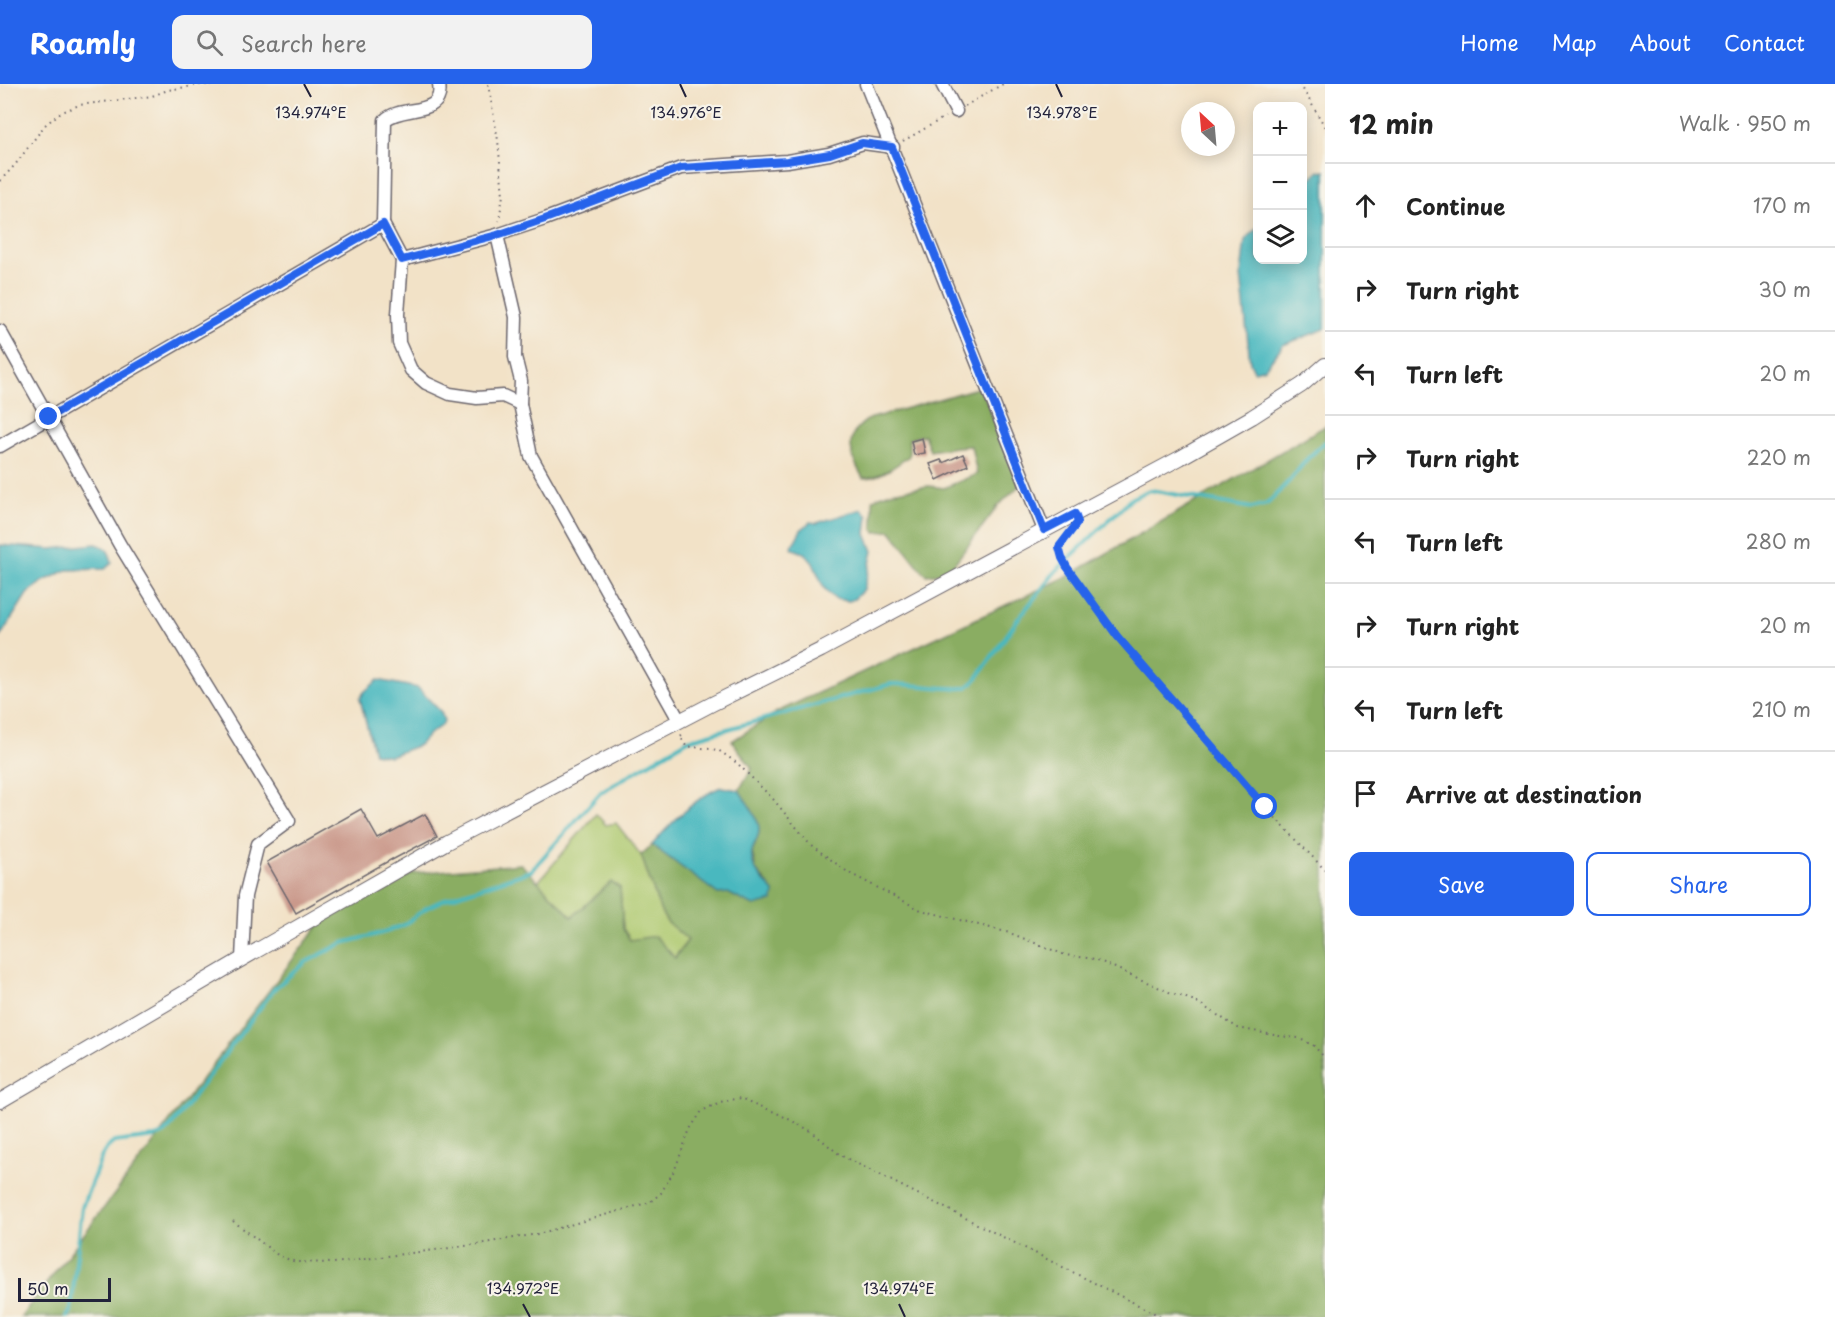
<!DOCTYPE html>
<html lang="en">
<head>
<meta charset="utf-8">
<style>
  body { margin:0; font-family:"Playpen Sans",sans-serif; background:#f2f2f2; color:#222 }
  .controls { position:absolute; right:18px; top:18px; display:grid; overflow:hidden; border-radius:12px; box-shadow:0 3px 15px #0003 }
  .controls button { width:54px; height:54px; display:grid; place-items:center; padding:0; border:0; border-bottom:2px solid #e0e0e0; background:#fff; color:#222; font:30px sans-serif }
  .compass { position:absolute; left:1181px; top:18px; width:54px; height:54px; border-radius:50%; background:#fff; box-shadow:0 3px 15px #0003; rotate:334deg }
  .scale { position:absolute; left:18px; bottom:15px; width:93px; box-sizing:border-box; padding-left:6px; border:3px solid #22223b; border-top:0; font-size:16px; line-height:21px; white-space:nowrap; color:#22223b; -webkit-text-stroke:4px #f7f3e8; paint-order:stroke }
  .stop { position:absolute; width:18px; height:18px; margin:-14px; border:4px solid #2563eb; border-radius:50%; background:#fff }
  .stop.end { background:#2563eb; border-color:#fff; box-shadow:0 2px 6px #0008 }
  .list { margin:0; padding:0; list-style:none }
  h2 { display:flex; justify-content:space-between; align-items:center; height:78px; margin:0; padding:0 24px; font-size:26px }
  h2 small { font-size:20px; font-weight:400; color:#767676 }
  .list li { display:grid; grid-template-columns:39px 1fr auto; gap:18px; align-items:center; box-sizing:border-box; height:84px; padding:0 24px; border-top:2px solid #e0e0e0 }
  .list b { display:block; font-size:22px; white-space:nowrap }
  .list em { font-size:20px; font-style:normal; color:#767676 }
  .actions { display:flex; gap:12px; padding:18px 24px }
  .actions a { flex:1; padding:14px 0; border:2px solid #2563eb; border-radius:12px; text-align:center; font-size:21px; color:#2563eb }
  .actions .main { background:#2563eb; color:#fff }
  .icon { flex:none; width:33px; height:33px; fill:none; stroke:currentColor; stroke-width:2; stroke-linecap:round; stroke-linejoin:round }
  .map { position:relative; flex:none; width:1325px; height:1233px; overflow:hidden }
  header { display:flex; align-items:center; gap:36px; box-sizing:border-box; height:84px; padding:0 30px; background:#2563eb; color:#fff }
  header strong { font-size:28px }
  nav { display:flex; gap:33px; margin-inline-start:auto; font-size:21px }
  .search { width:420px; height:54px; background:#f2f2f2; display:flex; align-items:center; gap:15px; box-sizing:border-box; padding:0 21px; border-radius:12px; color:#767676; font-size:22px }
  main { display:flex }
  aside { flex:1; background:#fff }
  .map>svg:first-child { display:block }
  .green { fill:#aec96f; stroke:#687655; stroke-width:1.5 }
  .forest { fill:#8aad62; stroke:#56684e; stroke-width:1.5 }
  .water { fill:#49b8bf; stroke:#366d7d; stroke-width:1.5 }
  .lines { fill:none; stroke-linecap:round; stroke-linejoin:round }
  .stream { stroke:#49b8bf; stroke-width:4 }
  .building { fill:#ca998b }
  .minor-casing { stroke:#6b656c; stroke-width:15 }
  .tertiary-casing { stroke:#6b656c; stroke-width:16 }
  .path { stroke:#6b656c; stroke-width:2; stroke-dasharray:1.5 4.5; stroke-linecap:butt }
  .minor { stroke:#fff; stroke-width:12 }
  .tertiary { stroke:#fff; stroke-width:14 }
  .route { stroke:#2563eb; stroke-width:8 }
  .ticks { fill:none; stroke:#22223b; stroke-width:2 }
  .ticks-label { font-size:15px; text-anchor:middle; fill:#22223b; stroke:#f7f3e8; stroke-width:4.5; stroke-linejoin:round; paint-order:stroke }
</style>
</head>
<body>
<header>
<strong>Roamly</strong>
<div class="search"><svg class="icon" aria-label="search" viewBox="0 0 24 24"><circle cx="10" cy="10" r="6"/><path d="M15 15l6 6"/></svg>Search here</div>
<nav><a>Home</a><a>Map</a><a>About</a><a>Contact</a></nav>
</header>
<main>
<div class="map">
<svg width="1325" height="1233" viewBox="0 0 1325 1233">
  <rect width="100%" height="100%" fill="#f7f3e8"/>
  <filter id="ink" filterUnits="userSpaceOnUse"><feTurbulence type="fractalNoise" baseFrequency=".0167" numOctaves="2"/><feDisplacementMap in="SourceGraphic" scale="12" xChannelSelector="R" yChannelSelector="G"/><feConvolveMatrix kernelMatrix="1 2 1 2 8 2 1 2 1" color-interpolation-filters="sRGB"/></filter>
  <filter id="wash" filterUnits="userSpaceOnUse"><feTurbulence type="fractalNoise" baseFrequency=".008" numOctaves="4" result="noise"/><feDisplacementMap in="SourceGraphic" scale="24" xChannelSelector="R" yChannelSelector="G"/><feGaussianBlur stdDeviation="1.35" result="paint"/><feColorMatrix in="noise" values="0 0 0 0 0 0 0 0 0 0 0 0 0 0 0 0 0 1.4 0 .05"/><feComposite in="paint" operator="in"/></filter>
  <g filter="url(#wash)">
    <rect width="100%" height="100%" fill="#f2e2c7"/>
    <path class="green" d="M596 730 606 741 616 739 641 771 661 828 667 838 688 856 674 874 631 857 623 845 620 804 572 833 538 798Z"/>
    <g class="forest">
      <path d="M981 303 1020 401 998 422 951 484 942 489 927 491 923 488 891 447 876 448 873 444V415L890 408 929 402 944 404 977 390 971 362 956 363 930 367 924 351 909 355V372C896 382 880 394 863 394 850 372 842 351 869 335Z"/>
      <path d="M1325 342V1233H21L328 829 415 789 521 780 572 833 611 798 620 804 623 845 630 856 655 852 675 874 688 856 667 838 661 828 641 771 652 761 718 810 728 809 754 822 774 808 756 786 752 768 759 749 758 739 739 706 752 684 732 657 777 628 1068 492Z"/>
    </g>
    <g class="water">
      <path d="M1325 86V245L1283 261 1265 284 1254 287 1250 278 1241 191 1245 156 1257 144 1258 176H1302L1303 102 1319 87Z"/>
      <path d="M862 425 868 432 866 450 873 467 864 505 854 515 849 517 835 515 824 504 813 479 807 472 804 469 791 464 801 446 810 438 817 439Z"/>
      <path d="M96 460C107 463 110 468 112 479L105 485 67 486 42 498 27 510 0 553V461L51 465Z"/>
      <path d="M378 596 418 604 441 628 444 637 442 641 429 650 419 661 390 672 374 669 360 615 364 608Z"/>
      <path d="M721 703 739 706C745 716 755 728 758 739 762 751 754 757 752 767 749 783 764 797 774 808L773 817 754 822 728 809 718 810 652 761C669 741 696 713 721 703Z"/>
    </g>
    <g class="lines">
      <path class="stream" d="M67 1233 71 1226 82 1123 102 1072 107 1064 114 1058 155 1053 163 1050 172 1041 275 904 306 878 343 859 382 849 404 841 426 824 445 815 531 787 601 708 688 656 891 600C908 599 956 608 967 603 970 601 972 599 975 597L1018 535 1055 488 1132 414 1150 406 1252 424 1267 420 1290 396 1307 375 1325 358"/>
    </g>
    <g id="blocks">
      <g class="building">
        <path d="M922 354 925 369 914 371 911 357Z"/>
        <path d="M963 370 968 381 937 396 930 380 941 376 943 379Z"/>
        <path d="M361 725 378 755 425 730 437 752 392 776V775L296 829 267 778Z"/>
      </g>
    </g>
  </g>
  <g filter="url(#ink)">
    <use href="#blocks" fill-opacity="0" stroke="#6b656c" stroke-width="1.5"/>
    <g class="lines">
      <g class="minor-casing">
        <g id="minor">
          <path d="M866 0 1044 446"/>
          <path d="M942 0 956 27"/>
          <path d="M383 140 385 36C402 20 445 34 439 0"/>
          <path d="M497 151 516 233 515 273 521 297 520 320 531 372 679 636"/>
          <path d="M402 176 497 151 545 135 681 84 787 77 829 70 863 59 893 63"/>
          <path d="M0 247 120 461 289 737 258 760 245 812 242 875"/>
          <path d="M0 362 383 140 402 176 398 230 399 259 411 286 426 299 450 310 477 314 503 312 520 320"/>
        </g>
      </g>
      <g class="tertiary-casing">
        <path id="tertiary" d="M0 1017 242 875 447 758 712 620 821 566 1180 374 1252 333 1302 301 1325 281"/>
      </g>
      <g class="path">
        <path d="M488 0 498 56 503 111 499 137"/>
        <path d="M1300 0 1325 43"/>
        <path d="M965 22 1003 0"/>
        <path d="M903 57 945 33"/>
        <path d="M0 97 15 81 45 41 60 29 79 21 152 12 168 6 199 1 230 0"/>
        <path d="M1070 448 1059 463 1062 474 1117 552 1265 723 1325 786"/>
        <path d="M682 651 680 652 686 662 718 666 737 679 773 715 811 761 849 789 921 826 1010 849 1065 871 1095 875 1169 908 1195 917 1238 944 1279 952 1298 954 1314 962 1325 974"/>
        <path d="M233 1137 279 1172 296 1178 334 1179 473 1161 538 1150 650 1118 661 1109 675 1085 690 1045 702 1027 720 1018 741 1014 777 1029 811 1047 840 1071 1162 1233"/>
      </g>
      <use href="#minor" class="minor"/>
      <use href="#tertiary" class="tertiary"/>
    </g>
  </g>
  <g class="lines" filter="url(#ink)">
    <path class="route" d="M49 333 383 140 402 176 497 151 545 135 681 84 787 77 830 70 862 59 892 63 1044 446 1075 430 1078 438 1059 463 1062 474 1067 483 1117 552 1265 723"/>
  </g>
  <path class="ticks" d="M304 0 311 13M680 0 686 13M1056 0 1062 13M523 1220 530 1233M899 1220 905 1233"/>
  <g class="ticks-label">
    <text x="311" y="34">134.974°E</text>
    <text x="686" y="34">134.976°E</text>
    <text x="1062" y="34">134.978°E</text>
    <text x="523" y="1210">134.972°E</text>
    <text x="899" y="1210">134.974°E</text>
  </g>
</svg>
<div class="controls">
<button>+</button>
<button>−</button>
<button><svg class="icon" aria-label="layers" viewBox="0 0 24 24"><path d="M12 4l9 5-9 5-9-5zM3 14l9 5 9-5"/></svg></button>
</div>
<svg class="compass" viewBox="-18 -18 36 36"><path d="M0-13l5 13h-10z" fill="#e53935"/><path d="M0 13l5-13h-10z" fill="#767676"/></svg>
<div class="scale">50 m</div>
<div class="stop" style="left:1265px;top:723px"></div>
<div class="stop end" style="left:49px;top:333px"></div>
</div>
<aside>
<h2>12 min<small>Walk · 950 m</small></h2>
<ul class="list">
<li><svg class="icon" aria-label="ahead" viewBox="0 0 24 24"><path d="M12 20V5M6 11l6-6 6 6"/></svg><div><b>Continue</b></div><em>170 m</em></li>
<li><svg class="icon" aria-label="right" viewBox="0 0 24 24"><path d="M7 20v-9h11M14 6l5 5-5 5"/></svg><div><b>Turn right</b></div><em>30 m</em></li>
<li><svg class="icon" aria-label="left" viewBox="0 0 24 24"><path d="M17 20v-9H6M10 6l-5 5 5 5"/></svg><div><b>Turn left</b></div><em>20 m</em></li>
<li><svg class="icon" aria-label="right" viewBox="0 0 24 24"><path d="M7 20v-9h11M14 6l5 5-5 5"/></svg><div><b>Turn right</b></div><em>220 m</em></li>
<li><svg class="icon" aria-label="left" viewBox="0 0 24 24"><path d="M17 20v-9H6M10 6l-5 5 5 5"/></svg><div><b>Turn left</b></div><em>280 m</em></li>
<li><svg class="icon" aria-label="right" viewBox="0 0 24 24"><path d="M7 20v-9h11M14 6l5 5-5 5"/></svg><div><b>Turn right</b></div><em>20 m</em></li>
<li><svg class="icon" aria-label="left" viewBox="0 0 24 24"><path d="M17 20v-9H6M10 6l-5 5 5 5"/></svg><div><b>Turn left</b></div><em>210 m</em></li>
<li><svg class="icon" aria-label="arrive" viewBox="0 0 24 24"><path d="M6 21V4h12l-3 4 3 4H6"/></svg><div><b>Arrive at destination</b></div></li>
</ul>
<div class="actions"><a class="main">Save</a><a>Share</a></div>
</aside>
</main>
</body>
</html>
